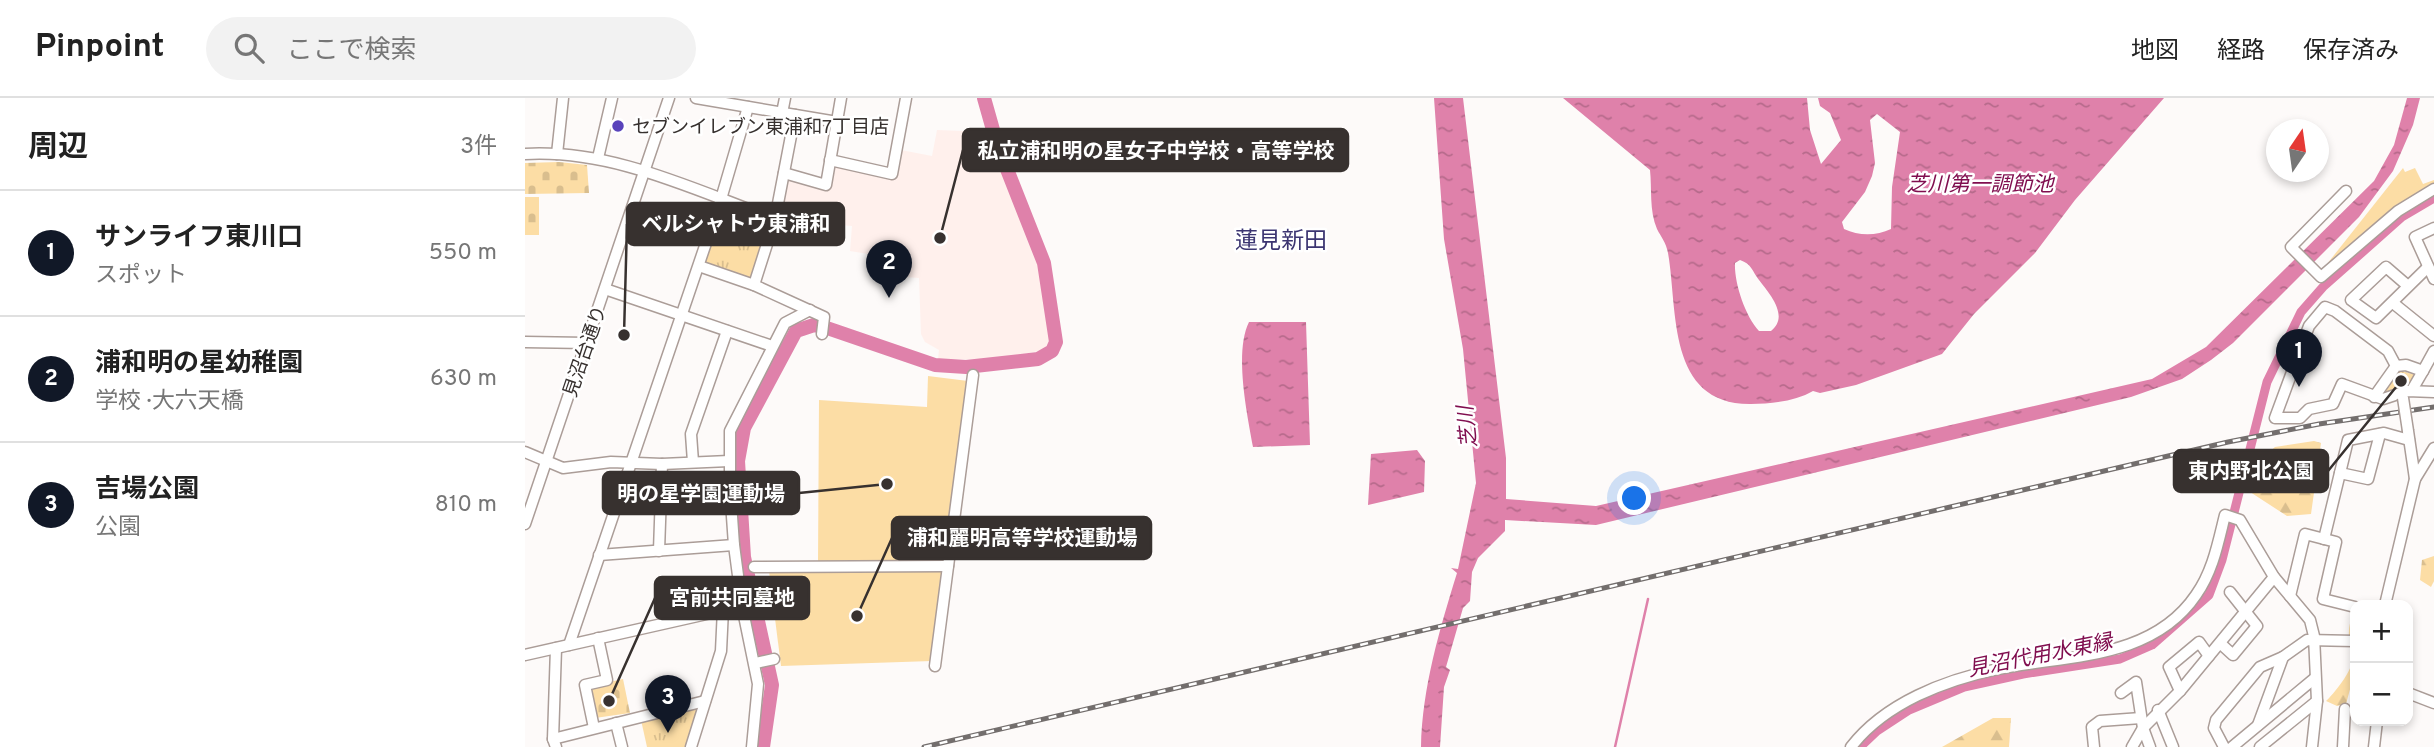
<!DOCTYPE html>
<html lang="ja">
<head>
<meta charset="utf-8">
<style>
  body { margin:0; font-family:Overpass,"Noto Sans JP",sans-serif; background:#f2f2f2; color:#222 }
  .controls { position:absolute; right:21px; bottom:21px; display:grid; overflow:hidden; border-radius:14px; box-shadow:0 4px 10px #0003 }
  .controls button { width:63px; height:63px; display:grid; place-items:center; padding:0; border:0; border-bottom:2px solid #e0e0e0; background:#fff; color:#222; font:35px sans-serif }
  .compass { position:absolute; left:1741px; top:21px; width:63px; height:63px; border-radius:50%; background:#fff; box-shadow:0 4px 10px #0003; rotate:13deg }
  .you { position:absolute; left:1110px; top:401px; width:24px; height:24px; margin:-18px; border:5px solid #fff; border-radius:50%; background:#1a73e8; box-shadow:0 0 0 10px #1a73e833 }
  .badge { display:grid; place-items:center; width:46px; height:46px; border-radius:50%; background:#111827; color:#fff; font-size:23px; font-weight:700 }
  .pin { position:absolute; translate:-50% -58px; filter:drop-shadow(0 2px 4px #0008) }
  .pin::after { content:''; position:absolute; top:37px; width:24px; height:21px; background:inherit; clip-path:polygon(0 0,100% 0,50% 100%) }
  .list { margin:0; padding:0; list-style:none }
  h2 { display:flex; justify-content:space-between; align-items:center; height:91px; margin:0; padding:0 28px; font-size:30px }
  h2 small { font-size:23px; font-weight:400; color:#767676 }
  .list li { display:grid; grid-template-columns:46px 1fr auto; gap:21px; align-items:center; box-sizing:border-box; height:126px; padding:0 28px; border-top:2px solid #e0e0e0 }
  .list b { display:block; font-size:26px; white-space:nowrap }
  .list p { margin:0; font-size:23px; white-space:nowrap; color:#767676 }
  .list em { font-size:23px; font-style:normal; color:#767676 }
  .icon { flex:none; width:38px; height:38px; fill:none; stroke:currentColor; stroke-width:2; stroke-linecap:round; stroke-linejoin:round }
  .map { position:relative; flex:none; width:1909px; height:649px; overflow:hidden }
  header { display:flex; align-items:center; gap:42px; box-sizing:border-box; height:98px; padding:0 35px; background:#fff; border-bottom:2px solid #e0e0e0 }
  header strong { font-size:33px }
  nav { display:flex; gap:38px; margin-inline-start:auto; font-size:24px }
  .search { width:490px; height:63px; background:#f2f2f2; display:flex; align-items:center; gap:18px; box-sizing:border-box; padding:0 24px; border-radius:38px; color:#767676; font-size:26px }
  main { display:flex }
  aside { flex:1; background:#fff }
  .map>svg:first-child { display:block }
  .built { fill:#fff0ec }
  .grass { fill:#fcdda5 }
  .forest { fill:url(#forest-firs) }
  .cemetery { fill:url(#cemetery-stones) }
  .park { fill:url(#park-tufts) }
  .water { fill:url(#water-ripples); fill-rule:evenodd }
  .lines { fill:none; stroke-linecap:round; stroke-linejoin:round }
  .stream { stroke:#df81aa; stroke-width:2.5 }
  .canal { stroke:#df81aa; stroke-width:9 }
  .river { stroke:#df81aa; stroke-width:14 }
  .minor-casing { stroke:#ab9d98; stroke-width:13 }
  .minor { stroke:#fff; stroke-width:10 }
  .rail-casing { stroke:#736e6d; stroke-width:5 }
  .rail { stroke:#fff; stroke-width:2.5; stroke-dasharray:8; stroke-linecap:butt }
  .minor-bridge-casing { stroke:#ab9d98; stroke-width:13; stroke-linecap:butt }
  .minor-bridge { stroke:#fff; stroke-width:10 }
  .poi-dot { fill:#5943bb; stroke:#fff; stroke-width:2.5 }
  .labels { text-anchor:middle; stroke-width:5; stroke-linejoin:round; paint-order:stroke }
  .poi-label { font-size:19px; fill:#37312f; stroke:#fff; text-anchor:start }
  .street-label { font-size:19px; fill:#37312f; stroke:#fff }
  .water-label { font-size:21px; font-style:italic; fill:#800e4f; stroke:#fff }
  .quarter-label { font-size:23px; fill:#3c3571; stroke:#fff }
  .leader { fill:none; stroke:#37312f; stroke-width:2.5 }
  .callout-dot { fill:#37312f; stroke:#fff; stroke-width:2.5 }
  .callout { fill:#37312f; stroke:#37312f; stroke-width:2.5 }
  .callout-label { font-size:21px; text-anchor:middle; font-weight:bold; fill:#fff }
</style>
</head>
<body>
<header>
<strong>Pinpoint</strong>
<div class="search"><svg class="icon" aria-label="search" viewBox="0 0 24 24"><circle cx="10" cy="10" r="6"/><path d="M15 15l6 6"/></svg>ここで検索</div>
<nav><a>地図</a><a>経路</a><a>保存済み</a></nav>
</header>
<main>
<aside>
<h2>周辺<small>3件</small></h2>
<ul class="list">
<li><span class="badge">1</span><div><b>サンライフ東川口</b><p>スポット</p></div><em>550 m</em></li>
<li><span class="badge">2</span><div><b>浦和明の星幼稚園</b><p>学校 · 大六天橋</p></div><em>630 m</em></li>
<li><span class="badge">3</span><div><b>吉場公園</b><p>公園</p></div><em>810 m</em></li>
</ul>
</aside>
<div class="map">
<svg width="1909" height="649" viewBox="0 0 1909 649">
  <defs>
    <pattern id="forest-firs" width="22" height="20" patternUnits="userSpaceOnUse" patternTransform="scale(1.75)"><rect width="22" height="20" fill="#fcdda5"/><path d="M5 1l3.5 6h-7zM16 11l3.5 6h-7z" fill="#d9be8e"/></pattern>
    <pattern id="cemetery-stones" width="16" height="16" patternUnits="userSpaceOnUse" patternTransform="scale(1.75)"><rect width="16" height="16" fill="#fcdda5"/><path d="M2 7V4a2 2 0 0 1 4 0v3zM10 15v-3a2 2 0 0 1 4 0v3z" fill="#d9be8e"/></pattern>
    <pattern id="park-tufts" width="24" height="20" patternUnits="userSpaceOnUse" patternTransform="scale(1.75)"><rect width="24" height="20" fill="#fcdda5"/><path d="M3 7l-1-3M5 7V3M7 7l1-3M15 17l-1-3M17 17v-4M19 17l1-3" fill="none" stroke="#d9be8e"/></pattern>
    <pattern id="water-ripples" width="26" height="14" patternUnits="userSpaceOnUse" patternTransform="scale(1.75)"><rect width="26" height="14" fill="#df81aa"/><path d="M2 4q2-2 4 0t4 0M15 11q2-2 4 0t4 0" fill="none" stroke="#b66a8b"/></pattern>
  </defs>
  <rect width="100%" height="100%" fill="#fdfaf9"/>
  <path class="built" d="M412 32 463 34 518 178 526 239 519 252 469 262 413 261 414 252 400 244 396 236 394 180 378 179 373 161 325 153 327 128 255 122 263 81 304 92 307 69 310 68 370 80 376 52 407 58Z"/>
  <g class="grass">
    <path d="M1878 70 1880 74 1890 70 1898 86 1909 82V87L1881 102 1802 166Z"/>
    <path d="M403 278 443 283 421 463 293 465 294 302 402 309Z"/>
    <path d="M419 472 407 563 256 568 244 473Z"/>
  </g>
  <g class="forest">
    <path d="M1789 343 1796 345 1786 416 1762 418 1722 392 1725 368 1732 352 1743 355 1750 349Z"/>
    <path d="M1909 458V483L1906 489 1895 482 1897 462Z"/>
    <path d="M1830 516V573L1821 606 1812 608 1801 603C1808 597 1828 572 1827 562 1826 550 1819 528 1830 516Z"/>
    <path d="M1468 620H1486L1484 649H1417Z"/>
  </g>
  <g class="cemetery">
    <path d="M34 64 62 67 64 95 0 96V65Z"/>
    <rect x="0" y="99" width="14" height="38"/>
    <path d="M98 581 105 615 70 620 63 592 66 588Z"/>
  </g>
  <g class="park">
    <path d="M200 107 244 121 245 125 224 183 180 167 178 163Z"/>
    <path d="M1873 272 1891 277 1885 288 1857 296 1856 293Z"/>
    <path d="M171 608 174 613 162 649H122L116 622Z"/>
  </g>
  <g class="water">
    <path d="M909 0H938L981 360V401L1071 408 1627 281 1681 249 1849 83 1869 47 1882 0H1895L1888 27 1868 73 1834 119 1708 245 1686 262 1657 281 1606 299 1071 427 980 422V433L953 460 947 474 945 503 938 510 921 569 925 572 919 589 915 649H896C897 590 915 530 932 475L926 470 933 471 951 385 938 251 919 141Z"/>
    <path d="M1038 0H1282L1285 32 1296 66 1316 42 1305 15 1295 8 1293 0H1639L1550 102 1510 155 1449 216 1417 256 1331 287 1295 295 1288 293C1271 303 1246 306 1226 306 1141 307 1153 211 1143 155 1141 144 1136 139 1132 131 1124 113 1127 90 1125 72ZM1352 16 1375 34 1367 89 1366 131C1351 138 1334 138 1319 131L1317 124 1340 94 1347 78 1350 65 1345 22ZM1215 162C1227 166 1227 173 1234 182 1244 195 1265 218 1246 233H1234C1220 218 1209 184 1210 165Z"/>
    <path d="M724 224H781L785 347 728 349C722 316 709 254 724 224Z"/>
    <path d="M892 352 900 363 899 394 843 407 846 356Z"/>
  </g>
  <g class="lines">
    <path class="stream" d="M1090 649 1123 501"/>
    <path class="canal" d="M1335 649 1352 633 1384 612 1439 589 1498 576 1595 561 1627 547 1684 497 1697 462 1742 284 1776 214 1798 189 1877 119 1909 100"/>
    <path class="river" d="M238 649 247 587 219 459 213 363 219 330 271 233 289 227 302 230 410 267 441 269 513 261 527 253 531 244 519 165 472 46 459 0"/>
    <g class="minor-casing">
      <g id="minor">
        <path d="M171 0 312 24"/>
        <path d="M257 15 260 0"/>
        <path d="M0 56C88 51 169 92 250 121"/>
        <path d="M32 56 38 0"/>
        <path d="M73 60 87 0"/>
        <path d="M305 62 367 76 381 0"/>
        <path d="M259 75 301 87 316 0"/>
        <path d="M1821 93 1766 149 1796 179 1873 113 1909 91"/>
        <path d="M1909 130 1890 139 1909 181"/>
        <path d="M174 168 229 187 299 219 297 236"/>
        <path d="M229 187 250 121 270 17"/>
        <path d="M1883 188 1861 169 1826 202 1851 220 1903 169"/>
        <path d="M80 191 247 248"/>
        <path d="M1868 205 1909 238"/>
        <path d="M0 244 62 245"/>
        <path d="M1871 268 1863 253 1810 213 1800 209 1784 228 1750 320H1775L1784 311 1808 306 1817 286 1858 301 1882 293 1909 294"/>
        <path d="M1898 273 1909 253"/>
        <path d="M1849 299 1871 268 1881 267 1898 273 1887 292"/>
        <path d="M0 354 38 370 86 364 137 366 204 363"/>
        <path d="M168 364 166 336 202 233"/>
        <path d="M1815 375 1843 381 1855 336"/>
        <path d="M1890 381 1909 350"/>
        <path d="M0 426 144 0"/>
        <path d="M1799 441 1823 342 1859 335 1884 342"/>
        <path d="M134 453 137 366"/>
        <path d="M74 457 209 447"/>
        <path d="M229 469 423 468"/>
        <path d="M1765 498 1780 436 1811 444 1798 501 1830 509"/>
        <path d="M1860 507 1890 381 1883 333"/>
        <path d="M1696 546 1708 557 1732 528 1705 494"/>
        <path d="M44 547 196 101 223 9"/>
        <path d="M0 557 217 508"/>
        <path d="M231 565 249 561"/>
        <path d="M410 568 448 277"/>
        <path d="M1655 593 1644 569 1674 544 1684 558"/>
        <path d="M1596 595 1611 584 1618 630 1625 649"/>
        <path d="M1883 595 1909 605"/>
        <path d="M1633 612 1648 649"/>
        <path d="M91 625 97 649"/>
        <path d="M1733 627 1758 559"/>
        <path d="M69 630 60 587 82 582 73 540"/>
        <path d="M28 641 180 603"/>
        <path d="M31 649 28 641 31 550"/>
        <path d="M166 649 196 553 198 511"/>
        <path d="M227 649 233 586 217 508 209 447 205 390V333L260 225 285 212"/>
        <path d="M1326 649C1360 605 1420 582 1473 571 1542 557 1627 562 1671 497 1688 473 1693 445 1700 417L1715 422 1749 479 1785 522 1789 538 1792 603 1787 649"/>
        <path d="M1569 649 1567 629 1575 623 1616 620"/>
        <path d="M1607 649 1618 630 1655 593 1749 479"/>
        <path d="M1699 649 1689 630 1691 622 1735 569 1758 559 1782 542 1830 543"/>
        <path d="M1707 649 1790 580"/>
        <path d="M1735 649 1792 603"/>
        <path d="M1818 649 1820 611"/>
        <path d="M1849 649 1852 623"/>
      </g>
    </g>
    <use href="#minor" class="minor"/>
    <g class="rail-casing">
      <path id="rail" d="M399 649 1703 344 1794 326 1909 309"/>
    </g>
    <use href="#rail" class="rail"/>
    <g class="minor-bridge-casing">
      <path id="minor-bridge" d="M1878 300 1883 333"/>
    </g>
    <use href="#minor-bridge" class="minor-bridge"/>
  </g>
  <circle class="poi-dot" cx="93" cy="28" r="7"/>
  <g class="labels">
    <g class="poi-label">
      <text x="107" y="35">セブンイレブン東浦和7丁目店</text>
    </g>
    <g class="street-label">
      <text transform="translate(59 253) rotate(-71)" y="7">見沼台通り</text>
    </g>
    <g class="water-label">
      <text x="1455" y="93">芝川第一調節池</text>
      <text transform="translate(942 329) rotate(-96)" y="7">芝川</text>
      <text transform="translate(1515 557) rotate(-11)" y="7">見沼代用水東縁</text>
    </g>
    <g class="quarter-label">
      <text x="756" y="150">蓮見新田</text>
    </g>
  </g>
  <path class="leader" d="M415 140L438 52M99 237L102 126M1876 283L1803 373M362 386L274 395M332 518L367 440M84 603L130 500"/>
  <g class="callout-dot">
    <circle cx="415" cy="140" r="7"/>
    <circle cx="99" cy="237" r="7"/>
    <circle cx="1876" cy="283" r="7"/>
    <circle cx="362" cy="386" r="7"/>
    <circle cx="332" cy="518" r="7"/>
    <circle cx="84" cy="603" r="7"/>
  </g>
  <g class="callout">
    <rect x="438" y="31" width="385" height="42" rx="7"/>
    <rect x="102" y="105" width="217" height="42" rx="7"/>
    <rect x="1649" y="352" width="154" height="42" rx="7"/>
    <rect x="78" y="374" width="196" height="42" rx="7"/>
    <rect x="367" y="419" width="259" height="42" rx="7"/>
    <rect x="130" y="479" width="154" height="42" rx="7"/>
  </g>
  <g class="callout-label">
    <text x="631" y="60">私立浦和明の星女子中学校・高等学校</text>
    <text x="211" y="133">ベルシャトウ東浦和</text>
    <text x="1726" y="380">東内野北公園</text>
    <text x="176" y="403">明の星学園運動場</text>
    <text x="497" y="447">浦和麗明高等学校運動場</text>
    <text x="207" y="507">宮前共同墓地</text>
  </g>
</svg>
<div class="controls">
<button>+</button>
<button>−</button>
</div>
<svg class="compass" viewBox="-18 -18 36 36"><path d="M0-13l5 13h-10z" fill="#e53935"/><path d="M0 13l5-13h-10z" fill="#767676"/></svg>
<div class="you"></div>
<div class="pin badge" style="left:1774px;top:289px">1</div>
<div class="pin badge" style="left:364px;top:200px">2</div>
<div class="pin badge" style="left:143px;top:635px">3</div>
</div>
</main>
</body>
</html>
